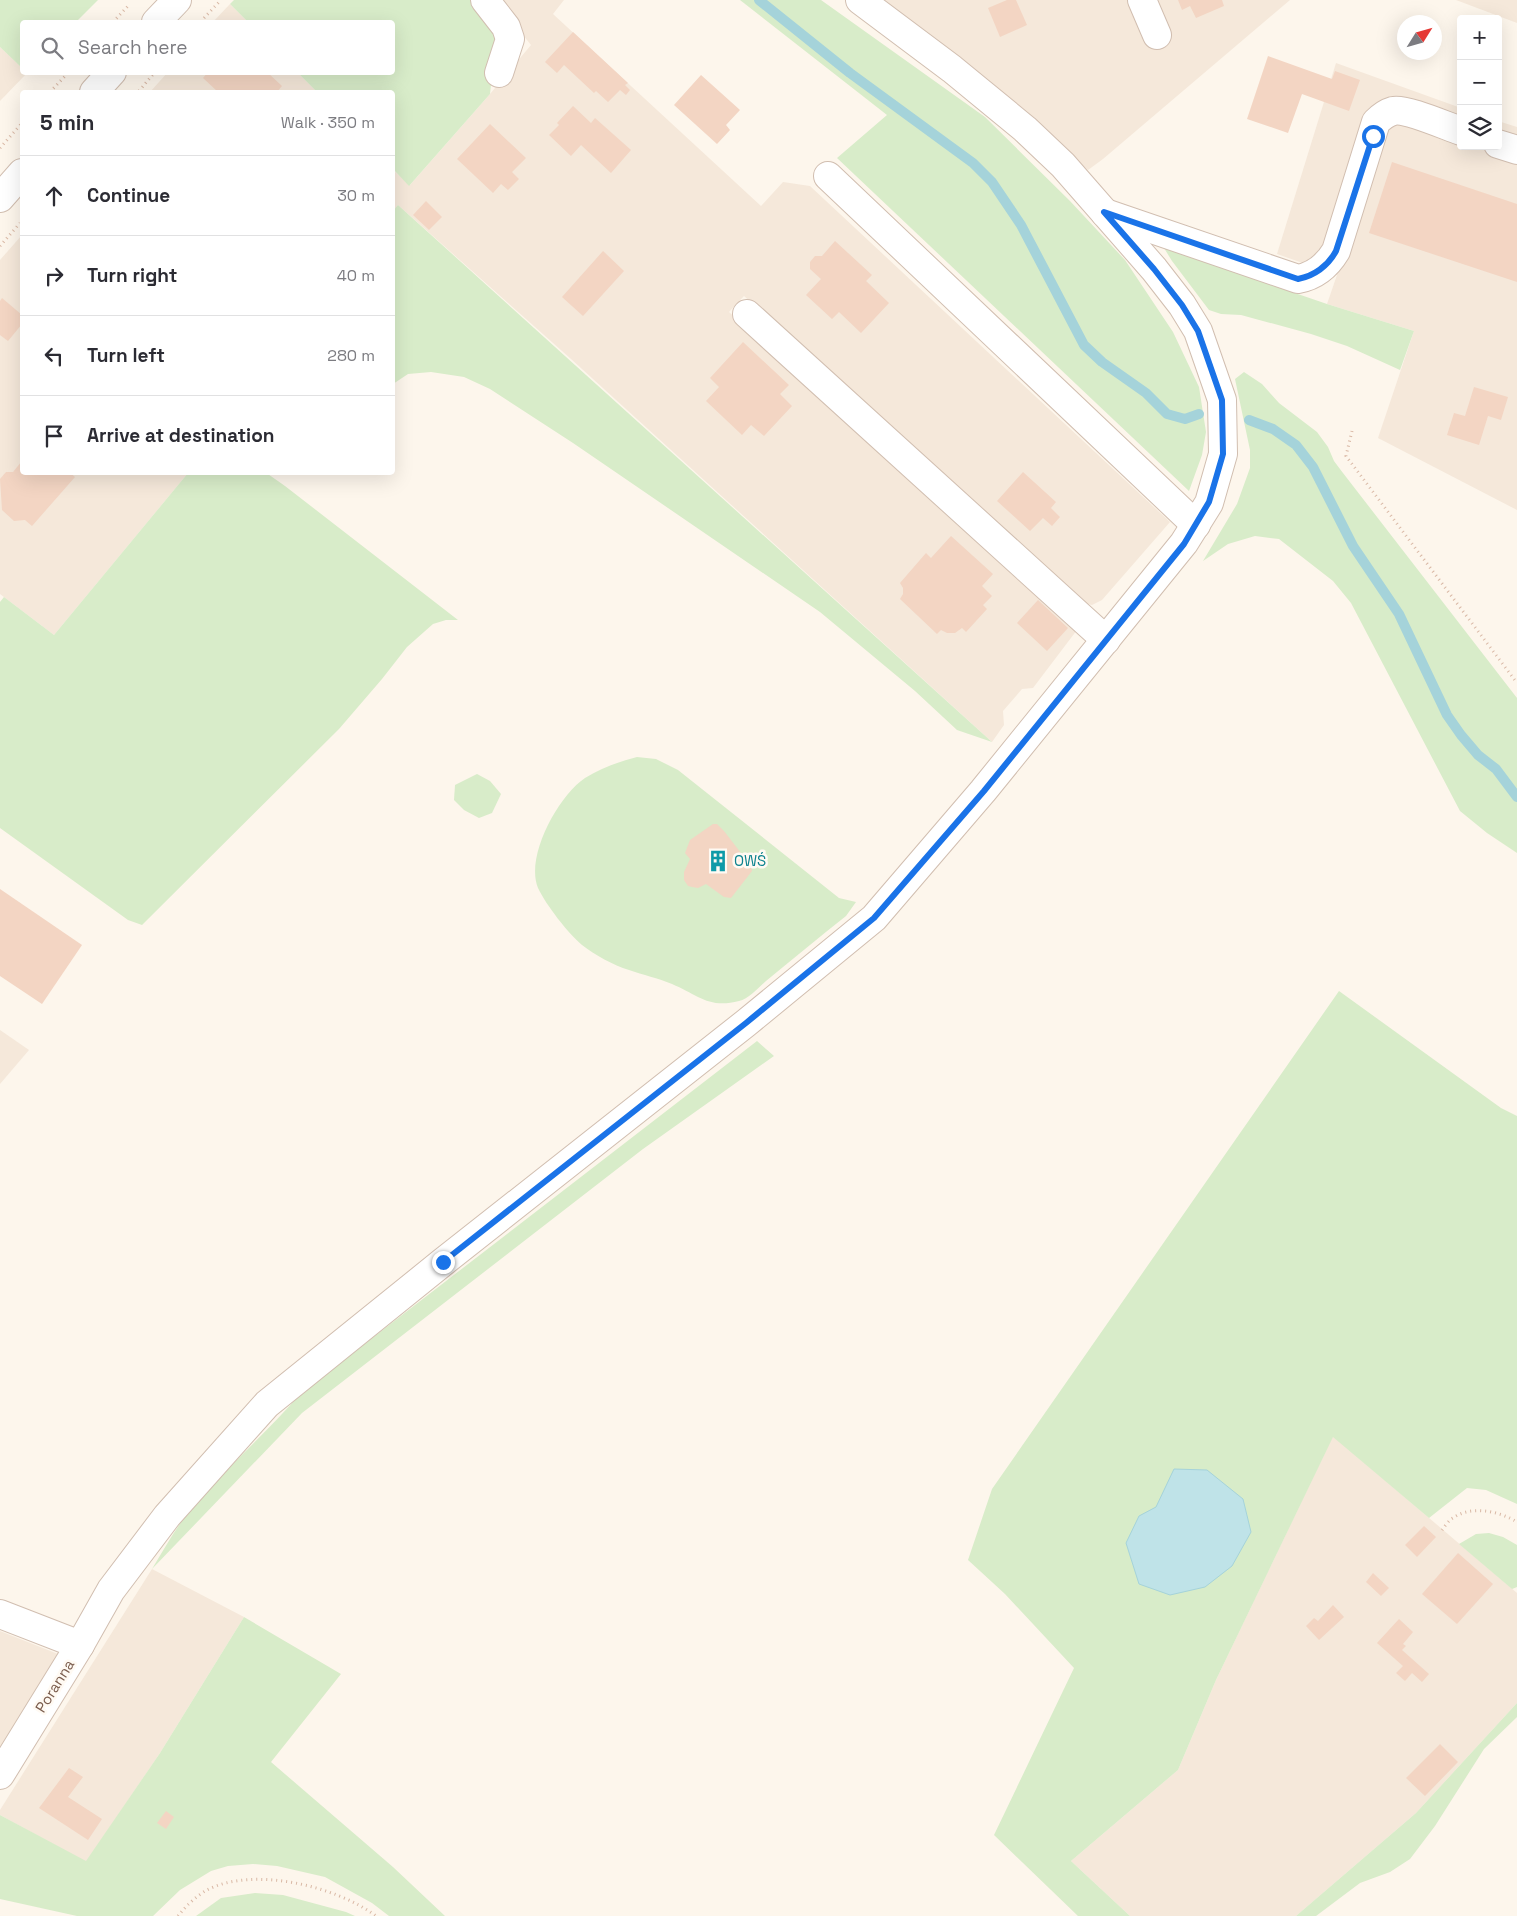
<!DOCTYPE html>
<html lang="en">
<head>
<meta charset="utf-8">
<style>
  body { margin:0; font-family:"Space Grotesk",sans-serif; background:#f7f7f7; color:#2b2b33 }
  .controls { position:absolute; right:15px; top:15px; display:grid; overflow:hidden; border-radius:5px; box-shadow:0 5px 20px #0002 }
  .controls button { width:45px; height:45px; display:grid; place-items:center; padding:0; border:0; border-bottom:1px solid #e1e1e2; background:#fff; color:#2b2b33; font:25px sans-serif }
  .compass { position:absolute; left:1397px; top:15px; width:45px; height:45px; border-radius:50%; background:#fff; box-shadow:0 5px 20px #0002; rotate:53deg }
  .stop { position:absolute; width:15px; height:15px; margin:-11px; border:4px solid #1a73e8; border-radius:50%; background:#fff }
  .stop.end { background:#1a73e8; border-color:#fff; box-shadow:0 1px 5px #0008 }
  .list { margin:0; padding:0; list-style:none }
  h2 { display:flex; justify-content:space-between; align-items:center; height:65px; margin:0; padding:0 20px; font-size:21px }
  h2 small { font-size:16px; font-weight:400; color:#7c7c81 }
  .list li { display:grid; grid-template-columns:32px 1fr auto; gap:15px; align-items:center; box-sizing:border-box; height:80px; padding:0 20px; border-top:1px solid #e1e1e2 }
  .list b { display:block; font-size:19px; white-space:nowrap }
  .list em { font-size:16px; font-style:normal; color:#7c7c81 }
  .icon { flex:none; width:28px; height:28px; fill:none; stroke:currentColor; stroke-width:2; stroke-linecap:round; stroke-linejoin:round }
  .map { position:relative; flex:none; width:1517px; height:1916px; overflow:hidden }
  .search { position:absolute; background:#fff; box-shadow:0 5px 20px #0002; left:20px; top:20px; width:375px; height:55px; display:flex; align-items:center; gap:12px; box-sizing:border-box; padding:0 18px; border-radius:5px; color:#7c7c81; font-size:19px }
  .panel { position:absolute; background:#fff; box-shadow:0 5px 20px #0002; left:20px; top:90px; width:375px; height:385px; border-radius:5px }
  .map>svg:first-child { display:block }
  .residential { fill:#f5e8da }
  .green { fill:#d8ecc9 }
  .water { fill:#bfe3e8; stroke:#a5d3da }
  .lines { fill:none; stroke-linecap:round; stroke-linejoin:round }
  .stream { stroke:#a5d3da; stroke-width:10 }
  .building { fill:#f3d5c3 }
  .minor-casing { stroke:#d1beb0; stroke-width:30 }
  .path { stroke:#d9b8a5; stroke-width:3; stroke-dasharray:1 4; stroke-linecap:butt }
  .minor { stroke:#fff; stroke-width:28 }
  .route { stroke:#1a73e8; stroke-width:6 }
  .labels { text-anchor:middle; stroke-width:5; stroke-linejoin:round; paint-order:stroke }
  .culture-label { font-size:15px; fill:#0d838f; stroke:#fffaf3; text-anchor:start }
  .street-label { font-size:15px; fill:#7a5c4d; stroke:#fffaf3 }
</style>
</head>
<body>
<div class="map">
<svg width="1517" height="1916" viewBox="0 0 1517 1916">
  <rect width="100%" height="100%" fill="#fdf6ec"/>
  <g class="residential">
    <path d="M495 0H564L553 14 761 206 783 182 810 186 1170 522 1102 600 1092 605 1075 601 842 385 744 296 729 312 1077 630 1033 688 1022 689 1003 711 1004 725 992 742 571 359 398 205 393 212 392 169 410 185 490 94 531 45Z"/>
    <path d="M877 0H1290L1103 159 1088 170Z"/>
    <path d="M1456 0H1517V23Z"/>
    <path d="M230 4 248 22H213Z"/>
    <path d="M0 47 22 68V72L27 73 0 101Z"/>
    <path d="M1336 63 1461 108V146H1498V121L1517 127V510L1378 438 1414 331 1327 304 1337 275 1277 254Z"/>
    <path d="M168 72 298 73 317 92H150Z"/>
    <path d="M22 235V472L188 473 54 635 0 594V260Z"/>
    <path d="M0 1030 29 1050 0 1084Z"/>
    <path d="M1333 1436 1517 1593V1703L1416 1813 1296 1916H1130L1071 1861 1178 1770 1216 1680Z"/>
    <path d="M152 1569 244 1617 160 1753 86 1862 0 1815V1810Z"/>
    <path d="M0 1631 58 1654 0 1748Z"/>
  </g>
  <g class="green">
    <path d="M0 0H98L76 22H22V68L0 47Z"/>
    <path d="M234 0H473L497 30 490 94 409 186 393 169 392 92H317L298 73 392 72V22H248L230 4Z"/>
    <path d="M740 0H821L985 117 1070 201 1125 260 1173 332 1199 387 1206 432 1202 455 1189 491 837 158 887 115Z"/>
    <path d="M398 205 992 742 957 730 915 691 820 612 573 443 490 389 464 377 431 372 408 374 393 384 392 212Z"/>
    <path d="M1164 248 1327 304 1414 331 1400 370 1347 346 1311 334 1241 315 1221 314 1209 310 1172 261Z"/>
    <path d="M1244 372 1262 384 1279 403 1317 432 1328 447 1334 461 1343 473 1517 698V853L1487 833 1460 811 1351 603 1333 581 1279 539 1255 536 1228 544 1203 561 1237 504 1250 468V450L1235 379Z"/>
    <path d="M265 472 285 486 458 620H446L433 624 407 647 382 679 339 729 142 925 128 920 0 828V602L4 597 54 635 188 473Z"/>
    <path d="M637 757 656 759 678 770 839 898 856 902 846 916C819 937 793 959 766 981 759 987 749 999 739 1001 709 1009 698 995 672 984 658 978 643 975 629 970 613 965 595 955 582 945 568 933 546 905 538 888 525 857 558 796 585 778 601 768 618 762 637 757Z"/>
    <path d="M477 774 490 781 501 794 492 813 479 818 464 810 454 800 455 785Z"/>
    <path d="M1339 991 1501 1108 1517 1116V1504L1486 1490 1467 1488 1429 1518 1333 1437 1216 1680 1178 1770 1071 1861 1130 1916H1078L994 1835 1074 1668 1005 1594 968 1560 992 1489Z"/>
    <path d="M757 1041 774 1056 643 1149 302 1413 152 1569C163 1551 174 1531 187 1514 222 1471 265 1435 301 1393Z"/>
    <path d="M1489 1533 1503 1537 1517 1545V1587L1512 1589 1459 1544 1476 1534Z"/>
    <path d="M244 1617 341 1674 271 1762 393 1867 445 1916H389L372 1903 325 1877 277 1866 253 1864 228 1866 211 1871 180 1890 153 1916H77L0 1899V1815L86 1861 160 1753Z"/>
    <path d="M1517 1703V1717L1484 1749 1435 1826 1410 1859 1390 1872 1360 1883 1316 1916H1296L1416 1813Z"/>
    <path d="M255 1893 283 1895 346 1912 355 1916H196L221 1898Z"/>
  </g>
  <path class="water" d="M1174 1469 1207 1470 1243 1499 1251 1532 1232 1566 1205 1587 1170 1595 1139 1584 1126 1543 1139 1516 1156 1507Z"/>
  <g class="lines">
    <g class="stream">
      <path d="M759 0 850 73 973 163 992 182 1021 225 1084 345 1102 362 1146 393 1167 414 1185 419 1199 414"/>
      <path d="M1249 420 1273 429 1296 445 1313 467 1353 546 1399 614 1447 715 1461 735 1478 755 1496 769 1517 797"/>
    </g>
  </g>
  <g class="building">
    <path d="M1007 0H1016L1027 25 1000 37 988 8Z"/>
    <path d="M1178 0H1222L1224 6 1196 18 1190 6 1182 10Z"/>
    <path d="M573 32 628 83 625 85 630 90 626 95 620 90 608 102 596 91 594 93 564 65 557 73 545 62Z"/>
    <path d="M1268 56 1332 79 1335 71 1360 80 1349 111 1302 94 1288 133 1247 119Z"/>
    <path d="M208 72H267L282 86 277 92H218L203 78Z"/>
    <path d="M701 75 740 110 726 125 730 130 717 144 674 105Z"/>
    <path d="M573 106 591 123 595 118 631 150 611 173 581 145 571 156 549 135 559 125 557 123Z"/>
    <path d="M490 124 526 158 512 172 519 179 508 190 501 184 493 193 457 159Z"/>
    <path d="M1392 162 1517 204V282L1369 233Z"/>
    <path d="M426 201 442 217 429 230 413 215Z"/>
    <path d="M835 241 872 275 866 281 889 303 861 333 839 312 832 319 806 295 821 279 810 269V262L815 256H822Z"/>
    <path d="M603 251 624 271 583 316 562 297Z"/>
    <path d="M2 298 22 315V324L8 341 0 335V301Z"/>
    <path d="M743 342 789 385 780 394 792 406 764 436 751 425 742 435 706 401 719 387 710 378Z"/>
    <path d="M1474 387 1508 397 1501 420 1488 416 1479 445 1447 435 1454 413 1465 416Z"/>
    <path d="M22 461V472H69L75 477 32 526 25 520 14 521 2 510 0 479 6 472H13Z"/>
    <path d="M1023 472 1056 502 1051 508 1060 517 1052 526 1043 518 1030 531 997 501Z"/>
    <path d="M951 536 993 574 982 586 992 596 983 605 987 609 966 632 962 628 955 633H947L941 630 937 634 900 599 903 594V588L900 583 926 553 931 558Z"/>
    <path d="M1038 600 1068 628 1047 651 1017 623Z"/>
    <path d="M713 824H717L724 831 751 866 752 871 731 898 724 897 706 884 698 888 692 887 688 886 684 880V872L690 859 685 853 690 840Z"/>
    <path d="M0 889 82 945 42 1004 0 976Z"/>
    <path d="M1424 1526 1436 1537 1417 1557 1405 1545Z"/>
    <path d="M1458 1553 1493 1584 1457 1624 1422 1594Z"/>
    <path d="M1373 1573 1389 1588 1381 1596 1366 1582Z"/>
    <path d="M1333 1605 1344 1617 1319 1640 1306 1626 1314 1618 1318 1621Z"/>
    <path d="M1399 1619 1413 1632 1403 1644 1406 1646 1402 1650 1429 1674 1422 1682 1412 1673 1405 1681 1396 1673 1403 1666 1377 1643Z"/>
    <path d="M1440 1744 1458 1762 1425 1796 1406 1778Z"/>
    <path d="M69 1768 83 1777 68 1797 102 1819 88 1840 39 1808Z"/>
    <path d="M166 1811 174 1817 166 1829 157 1823Z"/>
  </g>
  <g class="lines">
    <g class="minor-casing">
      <g id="minor">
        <path d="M485 0 506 27 510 39 499 73"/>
        <path d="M1142 0 1157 35"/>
        <path d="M156 22 177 0"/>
        <path d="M94 92 112 72"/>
        <path d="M1498 144 1517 150"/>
        <path d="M828 176 1196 525"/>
        <path d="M0 198 22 173"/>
        <path d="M1105 213 1298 279C1314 276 1327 266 1336 251L1376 122C1381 117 1386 113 1393 111 1406 108 1446 126 1461 131"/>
        <path d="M747 314 1106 640"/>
        <path d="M0 1614 80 1645"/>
        <path d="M0 1775 80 1645 111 1590 167 1516 267 1404 443 1262 746 1023 874 918 983 791 1184 543 1209 503 1223 454 1222 400 1198 331 1182 305 1154 269 1063 165 1025 129 952 69 860 0"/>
      </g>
    </g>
    <g class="path">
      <path d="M204 18 221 0"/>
      <path d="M113 22 128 6"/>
      <path d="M139 91 155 72"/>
      <path d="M50 92 68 73"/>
      <path d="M0 148 22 123"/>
      <path d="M0 246 20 223"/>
      <path d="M1352 431 1346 456 1517 683"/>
      <path d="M1442 1530C1445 1526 1449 1520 1453 1518 1471 1505 1499 1511 1517 1522"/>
      <path d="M178 1916C186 1906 196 1896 207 1890 253 1866 336 1886 376 1916"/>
    </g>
    <use href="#minor" class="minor"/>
  </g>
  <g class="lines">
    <path class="route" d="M443 1262 746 1023 874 918 984 791 1184 544 1209 502 1223 454 1222 400 1198 331 1182 305 1154 269 1104 212 1298 279C1314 276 1328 266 1336 251L1373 136"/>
  </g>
  <defs>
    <g id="building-bare" transform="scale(1.725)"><path d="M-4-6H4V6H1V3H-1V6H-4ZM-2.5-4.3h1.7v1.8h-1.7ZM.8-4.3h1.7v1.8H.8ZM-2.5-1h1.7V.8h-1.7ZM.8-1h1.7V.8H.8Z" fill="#0f9aa8" stroke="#fffaf3" stroke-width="2.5" paint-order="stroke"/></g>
  </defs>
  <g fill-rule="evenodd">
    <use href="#building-bare" x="718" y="861"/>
  </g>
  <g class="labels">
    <g class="culture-label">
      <text x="734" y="866">OWŚ</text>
    </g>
    <g class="street-label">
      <text transform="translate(55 1686) rotate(-58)" y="5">Poranna</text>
    </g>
  </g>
</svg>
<div class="controls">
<button>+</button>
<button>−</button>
<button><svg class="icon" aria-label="layers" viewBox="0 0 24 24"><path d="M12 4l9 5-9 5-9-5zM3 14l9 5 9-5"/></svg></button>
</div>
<svg class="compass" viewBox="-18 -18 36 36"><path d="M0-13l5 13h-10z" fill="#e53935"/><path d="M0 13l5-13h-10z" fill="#7c7c81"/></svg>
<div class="stop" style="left:1373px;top:136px"></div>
<div class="stop end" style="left:443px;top:1262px"></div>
<div class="search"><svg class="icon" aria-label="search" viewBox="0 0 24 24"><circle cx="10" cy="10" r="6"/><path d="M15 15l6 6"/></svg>Search here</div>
<section class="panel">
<h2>5 min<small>Walk · 350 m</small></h2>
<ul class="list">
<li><svg class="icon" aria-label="ahead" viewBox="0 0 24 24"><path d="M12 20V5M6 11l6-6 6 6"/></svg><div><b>Continue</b></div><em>30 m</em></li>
<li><svg class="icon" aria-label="right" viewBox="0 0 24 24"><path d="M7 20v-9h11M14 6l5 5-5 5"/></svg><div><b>Turn right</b></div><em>40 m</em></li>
<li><svg class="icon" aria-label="left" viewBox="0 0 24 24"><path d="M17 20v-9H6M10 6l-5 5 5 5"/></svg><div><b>Turn left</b></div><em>280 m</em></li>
<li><svg class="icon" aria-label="arrive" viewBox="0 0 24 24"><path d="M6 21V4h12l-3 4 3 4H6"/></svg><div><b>Arrive at destination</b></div></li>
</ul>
</section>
</div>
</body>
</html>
